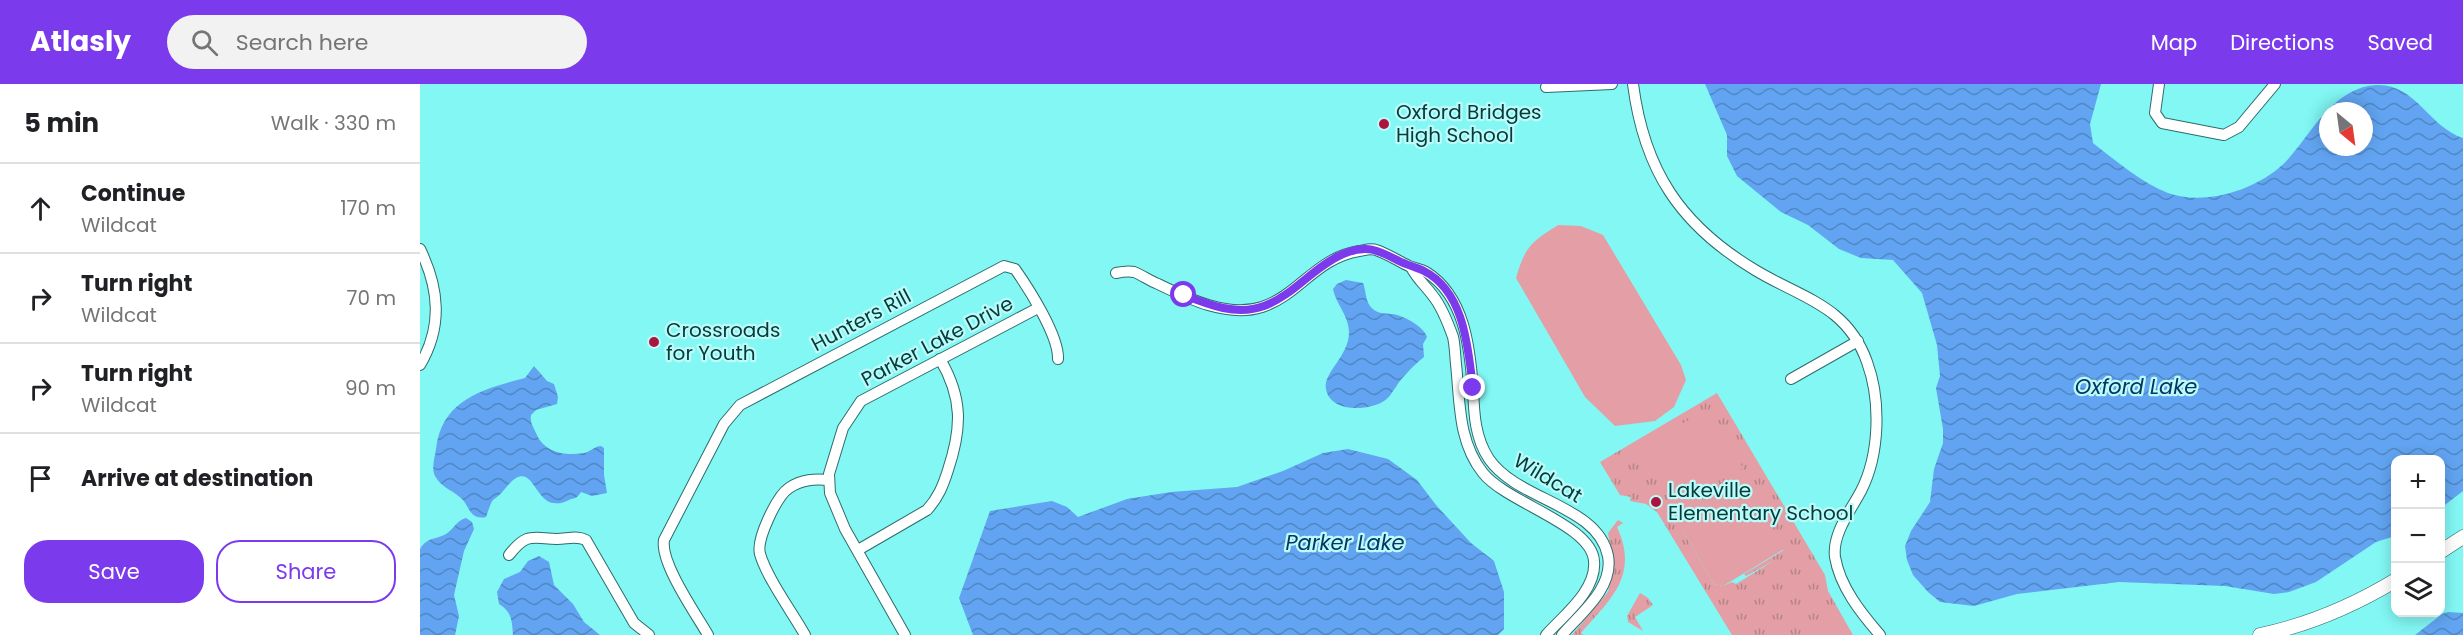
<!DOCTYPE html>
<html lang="en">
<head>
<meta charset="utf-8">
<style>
  body { margin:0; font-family:Poppins,sans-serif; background:#f2f2f2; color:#202124 }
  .controls { position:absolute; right:18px; bottom:18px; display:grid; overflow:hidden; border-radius:12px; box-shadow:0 3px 15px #0003 }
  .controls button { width:54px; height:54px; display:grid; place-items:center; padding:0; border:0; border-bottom:2px solid #e0e0e0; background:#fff; color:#202124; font:30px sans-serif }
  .compass { position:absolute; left:1899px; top:18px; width:54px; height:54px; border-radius:50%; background:#fff; box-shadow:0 3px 15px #0003; rotate:151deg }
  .stop { position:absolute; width:18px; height:18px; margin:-14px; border:4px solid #7c3aed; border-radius:50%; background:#fff }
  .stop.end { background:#7c3aed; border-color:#fff; box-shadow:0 2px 6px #0008 }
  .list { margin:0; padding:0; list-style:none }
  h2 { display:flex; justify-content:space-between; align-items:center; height:78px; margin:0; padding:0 24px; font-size:26px }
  h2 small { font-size:20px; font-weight:400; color:#757577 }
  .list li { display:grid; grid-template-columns:39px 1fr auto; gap:18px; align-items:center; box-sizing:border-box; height:90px; padding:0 24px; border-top:2px solid #e0e0e0 }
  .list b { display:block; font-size:22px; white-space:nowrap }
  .list p { margin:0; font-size:20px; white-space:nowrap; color:#757577 }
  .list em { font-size:20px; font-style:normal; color:#757577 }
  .actions { display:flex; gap:12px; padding:18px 24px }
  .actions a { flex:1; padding:14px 0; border:2px solid #7c3aed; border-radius:24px; text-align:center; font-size:21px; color:#7c3aed }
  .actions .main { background:#7c3aed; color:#fff }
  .icon { flex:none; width:33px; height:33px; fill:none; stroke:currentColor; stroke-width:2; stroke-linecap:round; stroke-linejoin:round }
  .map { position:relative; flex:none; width:2043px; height:551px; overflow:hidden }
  header { display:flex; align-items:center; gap:36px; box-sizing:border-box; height:84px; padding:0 30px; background:#7c3aed; color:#fff }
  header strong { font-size:28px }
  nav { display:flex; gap:33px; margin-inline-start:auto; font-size:21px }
  .search { width:420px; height:54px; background:#f2f2f2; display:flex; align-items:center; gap:15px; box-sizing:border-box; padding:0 21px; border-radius:33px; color:#757577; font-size:22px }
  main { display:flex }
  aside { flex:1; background:#fff }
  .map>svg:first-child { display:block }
  .grass { fill:url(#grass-tufts); fill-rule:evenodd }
  .garden { fill:#e39fa5 }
  .water { fill:url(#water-waves); fill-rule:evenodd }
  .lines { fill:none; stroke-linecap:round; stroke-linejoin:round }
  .minor-casing { stroke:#2e6c6b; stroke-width:12 }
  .secondary-casing { stroke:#2e6c6b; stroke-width:15 }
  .minor { stroke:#fff; stroke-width:10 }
  .secondary { stroke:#fff; stroke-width:14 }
  .route { stroke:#7c3aed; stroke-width:8 }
  .poi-dot { fill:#aa143e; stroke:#bcfbf9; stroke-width:2 }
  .labels { text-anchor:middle; stroke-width:4.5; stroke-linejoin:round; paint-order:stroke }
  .poi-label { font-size:20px; fill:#033b3a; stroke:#bcfbf9; text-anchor:start }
  .street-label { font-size:20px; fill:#033b3a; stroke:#bcfbf9 }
  .water-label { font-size:21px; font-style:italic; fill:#053666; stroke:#bcfbf9 }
</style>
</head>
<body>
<header>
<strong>Atlasly</strong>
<div class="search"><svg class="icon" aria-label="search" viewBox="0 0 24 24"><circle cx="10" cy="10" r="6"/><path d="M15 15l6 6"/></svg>Search here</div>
<nav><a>Map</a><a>Directions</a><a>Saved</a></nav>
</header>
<main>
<aside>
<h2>5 min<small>Walk · 330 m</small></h2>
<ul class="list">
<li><svg class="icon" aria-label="ahead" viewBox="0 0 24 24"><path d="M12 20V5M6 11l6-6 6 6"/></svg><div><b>Continue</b><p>Wildcat</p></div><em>170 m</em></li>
<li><svg class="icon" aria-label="right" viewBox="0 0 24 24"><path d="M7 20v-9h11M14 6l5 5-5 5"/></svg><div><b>Turn right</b><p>Wildcat</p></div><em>70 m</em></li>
<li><svg class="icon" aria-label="right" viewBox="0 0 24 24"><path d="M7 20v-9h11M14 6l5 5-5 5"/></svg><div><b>Turn right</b><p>Wildcat</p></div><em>90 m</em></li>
<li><svg class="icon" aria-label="arrive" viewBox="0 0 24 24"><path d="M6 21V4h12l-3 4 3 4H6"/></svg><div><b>Arrive at destination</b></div></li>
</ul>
<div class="actions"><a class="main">Save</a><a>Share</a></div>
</aside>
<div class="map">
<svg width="2043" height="551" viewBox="0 0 2043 551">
  <defs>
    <pattern id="grass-tufts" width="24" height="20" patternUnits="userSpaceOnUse" patternTransform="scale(1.5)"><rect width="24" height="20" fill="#e39fa5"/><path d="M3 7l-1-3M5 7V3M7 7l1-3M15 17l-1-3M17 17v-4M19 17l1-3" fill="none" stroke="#b68387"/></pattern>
    <pattern id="water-waves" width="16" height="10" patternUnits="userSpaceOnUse" patternTransform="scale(1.5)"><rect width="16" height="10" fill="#62a4f1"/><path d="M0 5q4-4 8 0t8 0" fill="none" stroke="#4f87c4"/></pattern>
  </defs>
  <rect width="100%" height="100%" fill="#82f7f4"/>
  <g class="grass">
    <path d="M1297 309 1405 491 1408 507 1433 551H1312L1237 428 1226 420 1210 417 1211 413 1200 411 1180 378ZM1262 446 1364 466 1324 490 1326 492 1355 476 1316 500 1312 498 1303 502 1294 500Z"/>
    <path d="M1198 436 1203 439 1197 443C1219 491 1192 514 1161 549L1163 551H1152L1188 508 1194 483 1188 449Z"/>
    <path d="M1220 509 1228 514 1233 521 1215 533 1223 547 1208 538 1207 532Z"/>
  </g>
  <g class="garden">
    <path d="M1138 141 1161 142 1183 151 1261 281 1266 296 1254 323 1235 337 1195 342 1165 313 1096 194C1105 163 1111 158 1138 141Z"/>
    <path d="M1282 328 1291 330 1323 384C1277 412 1251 411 1221 364Z"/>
    <path d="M1319 427C1342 434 1351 445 1364 465L1303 502 1294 500 1262 446C1281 434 1297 429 1319 427Z"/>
    <path d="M1410 534 1421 551H1386V543L1397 536Z"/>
  </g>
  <g class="water">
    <path d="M1285 0H1681L1670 40 1673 59C1696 77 1722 99 1748 109 1786 123 1843 104 1869 74 1893 47 1914 3 1957 1 1996 0 2009 43 2043 54V407L2021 424 2020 376H1976L1975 452 1956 458 1896 498 1869 508 1854 510 1805 502 1699 498 1597 510 1554 522 1520 518 1508 508 1493 491 1487 476 1485 462 1491 447 1510 418 1514 385 1523 359V345L1516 304 1520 292 1517 261 1502 209 1473 176 1441 174 1419 165 1388 141 1361 128 1317 92 1307 72V51ZM1908 27H1944V63H1908Z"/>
    <path d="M926 196 943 199C946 206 945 215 950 222 956 230 963 229 972 230 982 231 1004 242 1007 253L1003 260 1004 273C996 279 981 294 976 303 972 308 970 313 964 317 949 327 910 329 906 305 903 288 929 273 929 248 929 232 916 220 913 205L917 200Z"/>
    <path d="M114 282 127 297 134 300 138 313 137 320 116 326 111 331C110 339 113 342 116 349 124 369 145 372 164 369 171 368 174 362 181 362L184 364V391L187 409 172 412 161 408C157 414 156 414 151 415 144 418 142 420 134 419 113 418 112 369 84 406 81 410 77 413 73 416 70 420 68 428 66 433 51 436 50 425 43 416 35 407 21 404 15 392 11 384 15 373 16 365 22 315 64 305 105 294Z"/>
    <path d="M928 365 968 375 997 396 1016 421 1051 459 1074 477 1084 508V545L1078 551H553L539 514 570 427 632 417 647 423 658 433 707 415 751 408 817 403 863 387 903 369Z"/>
    <path d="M46 434 52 438 54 445 44 467 34 511 39 532 35 551H0V465C7 453 15 456 26 450 34 445 36 437 46 434Z"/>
    <path d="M119 472 129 478 134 501 153 520 164 538 180 551H93C92 537 92 528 79 520L77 508 84 495 100 488 108 477Z"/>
    <path d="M2028 528 2043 529V551H1995L2022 530Z"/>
  </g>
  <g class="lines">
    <g class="minor-casing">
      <g id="minor">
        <path d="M1213 0C1224 86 1260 141 1335 186 1381 214 1427 221 1447 278 1461 316 1460 370 1441 407 1431 426 1412 450 1415 473 1420 503 1441 529 1460 551"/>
        <path d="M1739 0 1735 29 1742 39 1804 51 1819 43 1855 0"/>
        <path d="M1126 3 1192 0"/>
        <path d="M0 165C19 204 23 242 0 281"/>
        <path d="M991 183C997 195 1005 201 1013 212 1022 223 1028 239 1033 253 1035 261 1035 271 1036 280 1040 318 1038 358 1063 389 1087 419 1172 441 1174 477 1177 506 1144 531 1126 551"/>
        <path d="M696 189C701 188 708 187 714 188 722 191 730 197 738 200 769 215 808 234 842 223 879 211 896 174 939 167 945 166 951 164 956 166 968 170 978 177 989 182 994 184 1001 185 1006 188 1045 212 1050 265 1053 305 1054 330 1055 354 1069 375 1098 417 1178 421 1188 472 1194 504 1160 530 1142 551"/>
        <path d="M1371 295 1438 257"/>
        <path d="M438 466 507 426C518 414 523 402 528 386 542 344 543 314 520 275"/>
        <path d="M89 471C107 448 112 454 137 455 147 455 156 451 166 456L214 539 229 551"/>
        <path d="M288 551C276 530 240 479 244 456L304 340 320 321 584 182 595 185C609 205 639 252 638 275"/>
        <path d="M385 551C372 528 347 494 340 470 336 455 357 412 369 404 382 395 395 395 409 396"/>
        <path d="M485 551 425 445 410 409 409 390 423 344 441 317 618 224"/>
      </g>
    </g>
    <g class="secondary-casing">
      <g id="secondary">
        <path d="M2020 468 2043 453"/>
        <path d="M1840 551C1888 541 1933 522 1976 496"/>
      </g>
    </g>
    <use href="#minor" class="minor"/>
    <use href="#secondary" class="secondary"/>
  </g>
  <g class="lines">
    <path class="route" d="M764 211C789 221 817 232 844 222 874 211 893 183 923 170 947 160 958 166 979 177 987 181 996 183 1004 187 1045 208 1048 265 1053 304"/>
  </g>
  <g class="poi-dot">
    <circle cx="964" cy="40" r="6"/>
    <circle cx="234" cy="258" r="6"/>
    <circle cx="1236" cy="418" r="6"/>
  </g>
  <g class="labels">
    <g class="poi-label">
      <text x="976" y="35">Oxford Bridges<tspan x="976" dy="23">High School</tspan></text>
      <text x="246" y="253">Crossroads<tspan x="246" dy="23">for Youth</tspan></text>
      <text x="1248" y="413">Lakeville<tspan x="1248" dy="23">Elementary School</tspan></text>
    </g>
    <g class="street-label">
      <text transform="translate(441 236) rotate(-28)" y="7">Hunters Rill</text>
      <text transform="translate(517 257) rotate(-28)" y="7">Parker Lake Drive</text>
      <text transform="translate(1128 394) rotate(31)" y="7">Wildcat</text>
    </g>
    <g class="water-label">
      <text x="1716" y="310">Oxford Lake</text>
      <text x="925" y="466">Parker Lake</text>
    </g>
  </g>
</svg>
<div class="controls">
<button>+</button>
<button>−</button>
<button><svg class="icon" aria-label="layers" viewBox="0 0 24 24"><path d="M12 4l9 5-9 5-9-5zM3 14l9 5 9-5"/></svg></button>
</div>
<svg class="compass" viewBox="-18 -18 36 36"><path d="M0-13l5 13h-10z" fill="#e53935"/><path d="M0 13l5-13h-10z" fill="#757577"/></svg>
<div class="stop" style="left:764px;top:211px"></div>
<div class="stop end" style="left:1053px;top:304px"></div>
</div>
</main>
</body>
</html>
